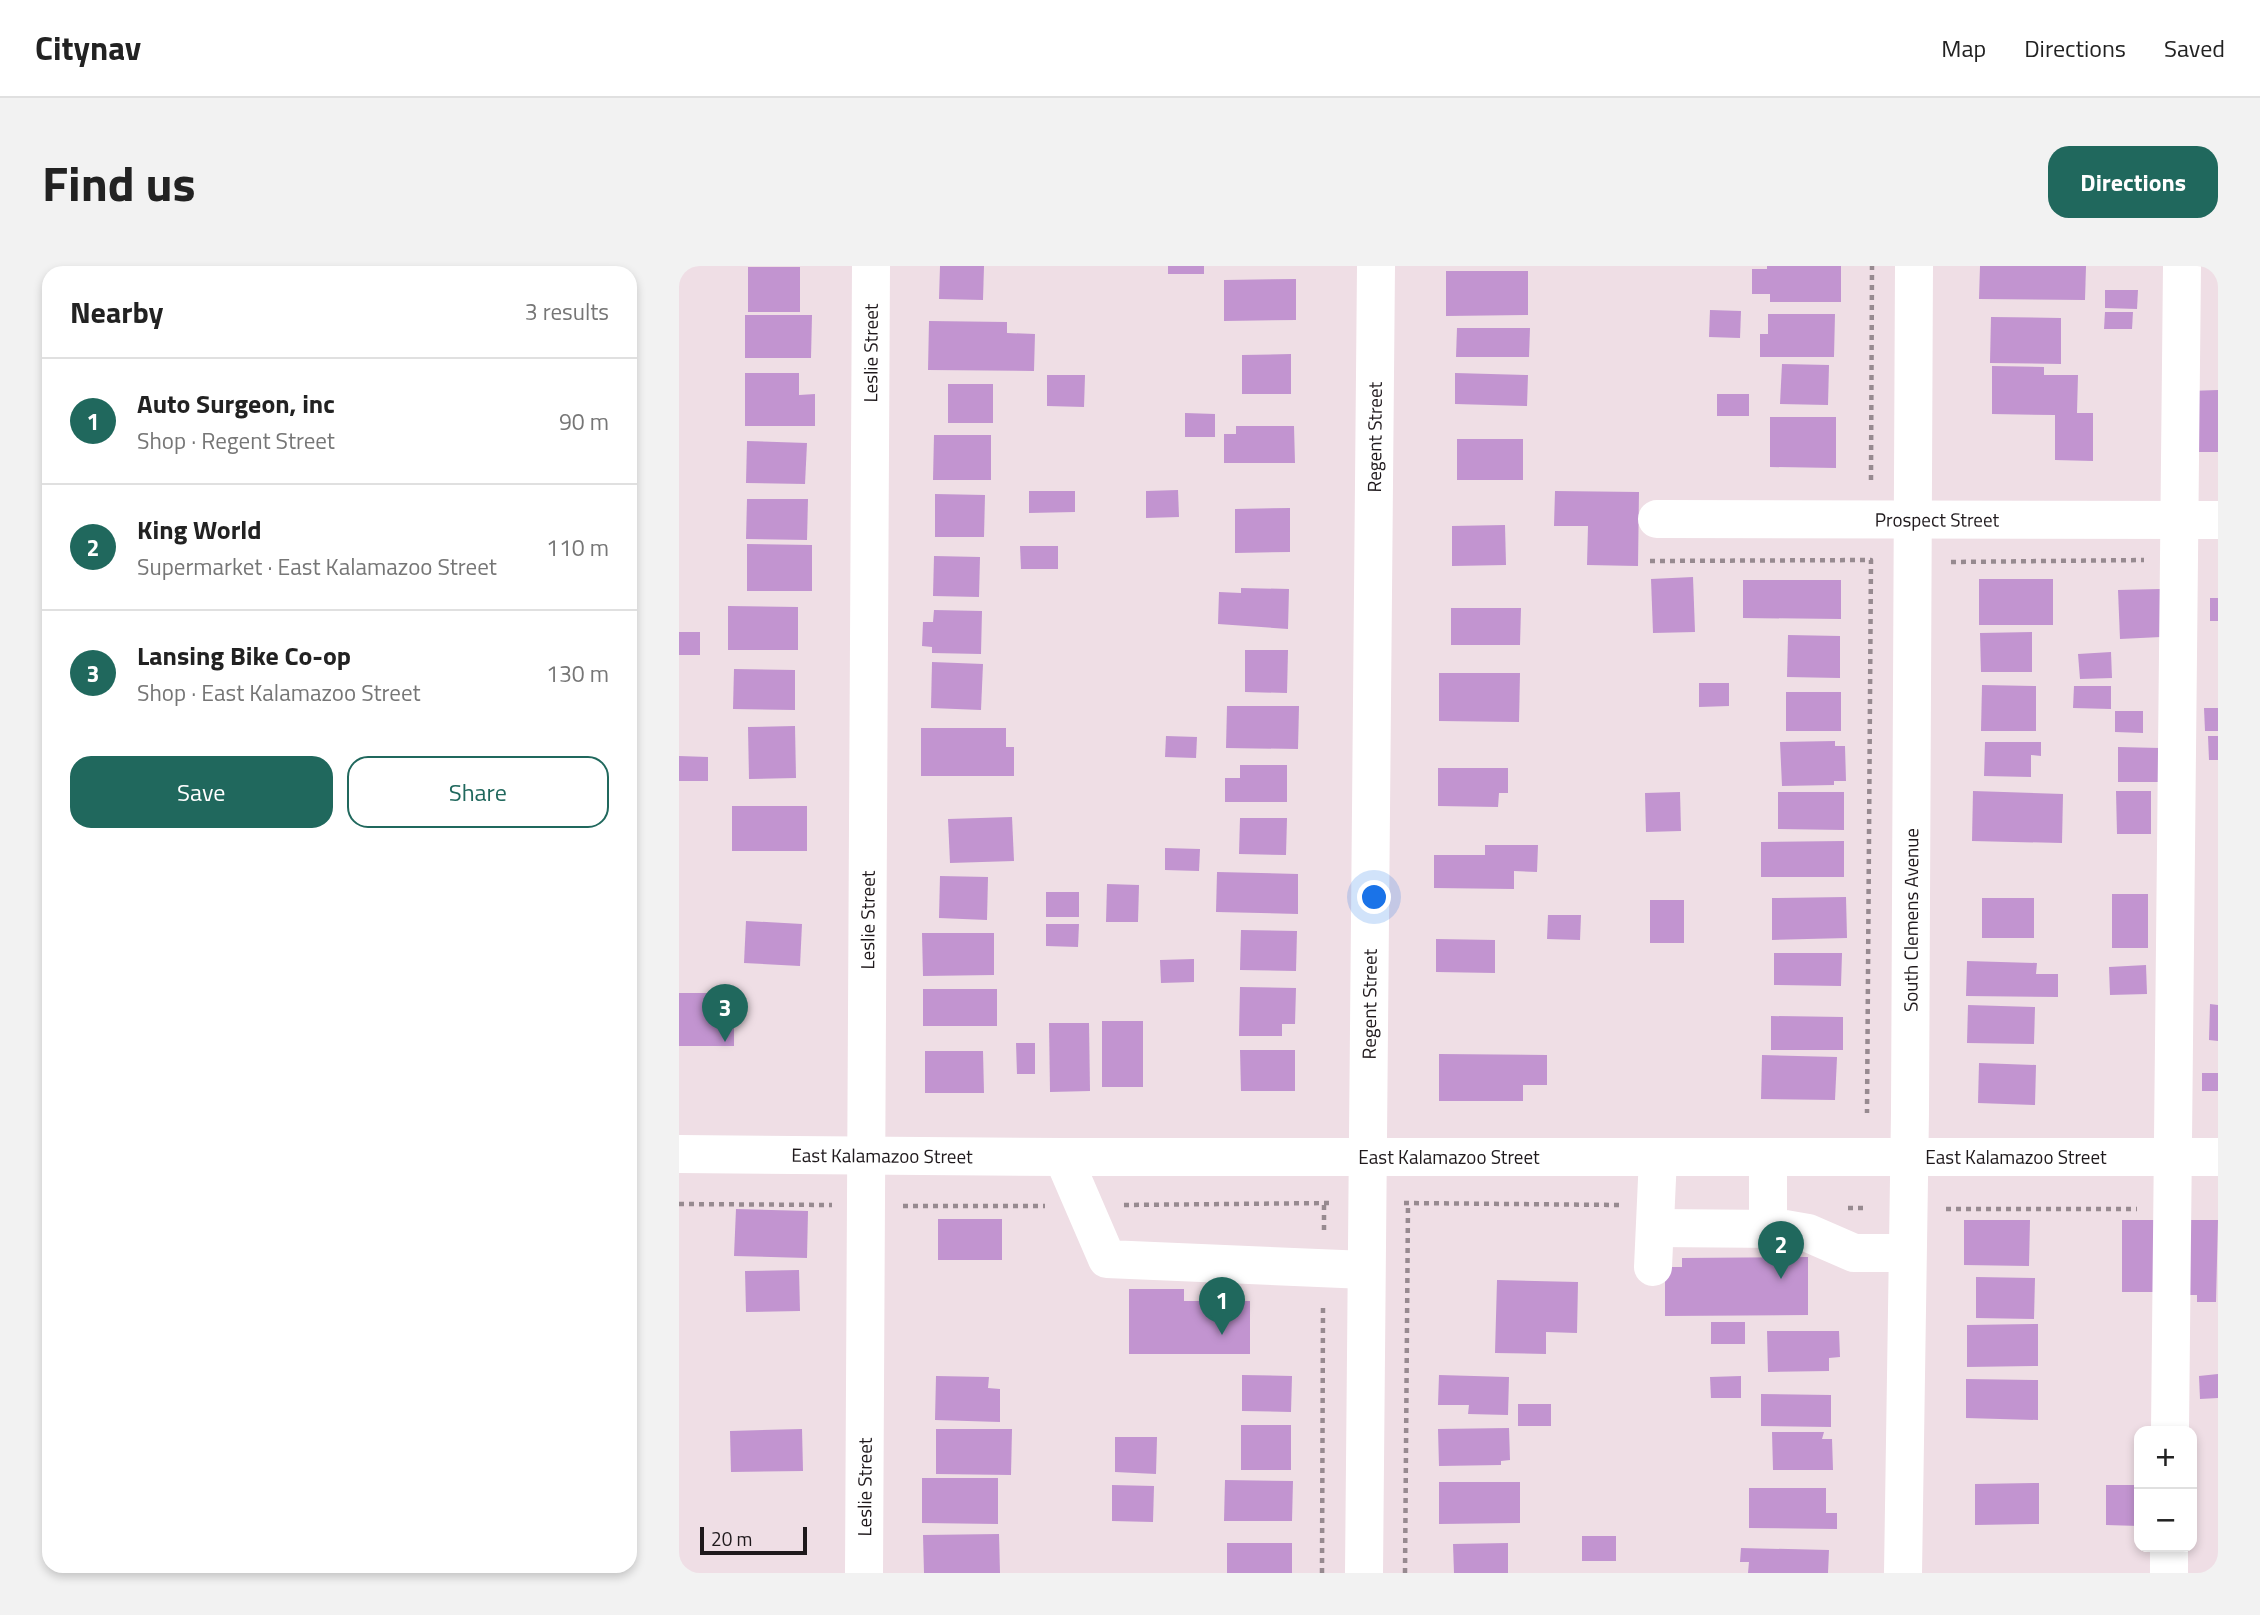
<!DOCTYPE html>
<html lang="en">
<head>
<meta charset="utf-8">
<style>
  body { margin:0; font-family:"Titillium Web",sans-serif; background:#f2f2f2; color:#222 }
  .controls { position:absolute; right:21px; bottom:21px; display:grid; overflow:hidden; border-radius:14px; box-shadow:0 4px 10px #0003 }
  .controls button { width:63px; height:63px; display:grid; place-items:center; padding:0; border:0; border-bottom:2px solid #e0e0e0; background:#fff; color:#222; font:35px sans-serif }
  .scale { position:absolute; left:21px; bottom:18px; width:107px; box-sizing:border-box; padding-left:7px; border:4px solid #1f191c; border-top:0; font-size:19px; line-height:24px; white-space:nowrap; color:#1f191c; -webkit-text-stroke:5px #efdee5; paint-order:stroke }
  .you { position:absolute; left:696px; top:632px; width:24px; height:24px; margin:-18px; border:5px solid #fff; border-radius:50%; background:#1a73e8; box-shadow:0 0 0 10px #1a73e833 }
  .badge { display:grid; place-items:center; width:46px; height:46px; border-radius:50%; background:#20685d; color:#fff; font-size:23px; font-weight:700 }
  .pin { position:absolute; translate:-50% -58px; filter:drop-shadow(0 2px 4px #0008) }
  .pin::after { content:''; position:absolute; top:37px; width:24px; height:21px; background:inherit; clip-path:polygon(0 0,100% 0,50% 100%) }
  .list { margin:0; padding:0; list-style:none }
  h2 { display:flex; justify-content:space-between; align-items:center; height:91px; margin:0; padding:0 28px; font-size:30px }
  h2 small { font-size:23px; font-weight:400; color:#767676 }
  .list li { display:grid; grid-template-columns:46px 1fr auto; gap:21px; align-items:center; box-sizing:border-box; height:126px; padding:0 28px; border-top:2px solid #e0e0e0 }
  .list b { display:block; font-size:26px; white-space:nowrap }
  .list p { margin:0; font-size:23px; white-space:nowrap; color:#767676 }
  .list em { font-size:23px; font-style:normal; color:#767676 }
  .actions { display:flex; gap:14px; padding:21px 28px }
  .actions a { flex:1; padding:16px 0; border:2px solid #20685d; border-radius:21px; text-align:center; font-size:24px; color:#20685d }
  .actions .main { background:#20685d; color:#fff }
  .map { position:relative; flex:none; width:1539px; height:1307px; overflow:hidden; border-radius:21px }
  header { display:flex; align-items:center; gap:42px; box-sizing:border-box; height:98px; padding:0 35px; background:#fff; border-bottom:2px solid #e0e0e0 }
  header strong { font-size:33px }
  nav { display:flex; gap:38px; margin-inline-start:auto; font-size:24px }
  .intro { display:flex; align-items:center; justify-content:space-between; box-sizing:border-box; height:168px; padding:0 42px }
  h1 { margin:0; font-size:49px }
  .button { padding:18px 32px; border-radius:21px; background:#20685d; color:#fff; font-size:24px; font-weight:700 }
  main { display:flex; gap:42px; padding:0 42px }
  aside { flex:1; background:#fff; border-radius:21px; box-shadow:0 4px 10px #0003 }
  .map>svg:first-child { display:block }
  .building { fill:#c294d0 }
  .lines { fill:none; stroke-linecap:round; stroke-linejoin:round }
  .path { stroke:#978a90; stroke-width:4.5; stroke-dasharray:5 5; stroke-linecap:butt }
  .minor { stroke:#fff; stroke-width:38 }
  .labels { text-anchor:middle; stroke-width:7; stroke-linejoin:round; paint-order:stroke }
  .street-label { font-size:19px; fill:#1f191c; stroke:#efdee5 }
</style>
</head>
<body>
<header>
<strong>Citynav</strong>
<nav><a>Map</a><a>Directions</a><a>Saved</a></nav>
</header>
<div class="intro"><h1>Find us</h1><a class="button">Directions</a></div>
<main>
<aside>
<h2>Nearby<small>3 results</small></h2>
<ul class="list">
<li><span class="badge">1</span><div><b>Auto Surgeon, inc</b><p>Shop · Regent Street</p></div><em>90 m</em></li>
<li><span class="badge">2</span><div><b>King World</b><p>Supermarket · East Kalamazoo Street</p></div><em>110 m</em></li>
<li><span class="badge">3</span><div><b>Lansing Bike Co-op</b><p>Shop · East Kalamazoo Street</p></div><em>130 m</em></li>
</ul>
<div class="actions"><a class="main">Save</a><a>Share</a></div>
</aside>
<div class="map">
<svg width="1539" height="1307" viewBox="0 0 1539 1307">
  <rect width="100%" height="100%" fill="#efdee5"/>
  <g class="building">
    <path d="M261 0H305L304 34 260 33Z"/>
    <rect x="489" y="0" width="36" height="8"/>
    <path d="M1088 0H1162V36H1091V28H1073V3H1088Z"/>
    <path d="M1301 0H1407L1406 34 1300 33Z"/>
    <rect x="69" y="1" width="52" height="45"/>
    <path d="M767 5H849V49L767 50Z"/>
    <path d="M617 13V54L545 55V14Z"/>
    <path d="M1426 24H1459L1458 43 1426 42Z"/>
    <path d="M1031 44 1062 45 1061 72 1030 71Z"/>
    <path d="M1426 46H1454L1453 63H1425Z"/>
    <path d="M1089 48H1156L1155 91H1081V68H1089Z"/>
    <path d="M66 49H133L132 92H66Z"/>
    <path d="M1312 51 1382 52V98L1311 97Z"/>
    <path d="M250 55 328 56V67L356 68 355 105 249 104Z"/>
    <path d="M778 62H851L850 91H777Z"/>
    <path d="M612 88V128H563V89Z"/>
    <path d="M1103 98 1150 99 1149 139 1101 138Z"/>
    <path d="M1313 100 1365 101V109H1399L1398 147H1414V195L1376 194V149L1313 148Z"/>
    <path d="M66 107H120V129L136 128V160H66Z"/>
    <path d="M776 107 849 109 848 140 776 138Z"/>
    <path d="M368 109H406L405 141 368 140Z"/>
    <rect x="269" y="118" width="45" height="39"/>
    <path d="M1539 124V186H1511L1510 125Z"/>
    <rect x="1038" y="128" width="32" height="22"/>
    <path d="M506 147 536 148V171H506Z"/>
    <path d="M1091 151H1157V202L1091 201Z"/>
    <path d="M557 160H615L616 197H545V168H557Z"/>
    <path d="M255 169H312V214H254Z"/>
    <rect x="778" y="173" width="66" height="41"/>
    <path d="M68 175 128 177 126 218 67 217Z"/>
    <path d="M499 224 500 251 467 252V225Z"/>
    <path d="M350 225H396V246L350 247Z"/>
    <path d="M876 225 960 226 959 300 908 299 909 260H875Z"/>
    <path d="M256 228 306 229 305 271H256Z"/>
    <path d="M68 233H129L128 274 67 273Z"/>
    <path d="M611 242V286L556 287V243Z"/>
    <path d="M826 259 827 299 773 300V260Z"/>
    <path d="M68 278 133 279V325H68Z"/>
    <path d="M341 280H379V303H342Z"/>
    <path d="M255 290 301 291 300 331 254 330Z"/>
    <path d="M1014 311 1016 366 974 367 972 313Z"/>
    <rect x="1300" y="313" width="74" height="46"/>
    <path d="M1064 314H1162V353L1064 352Z"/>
    <path d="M562 322 610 323 609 363 539 358 540 326 562 327Z"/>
    <path d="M1481 323 1482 371 1441 373 1439 324Z"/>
    <rect x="1531" y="332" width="8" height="23"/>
    <path d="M49 340 119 341V384H49Z"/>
    <path d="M772 342H842L841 379H772Z"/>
    <path d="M255 344 303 345 302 388 253 387V381L243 380 244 356H254Z"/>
    <rect x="0" y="366" width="21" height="23"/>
    <path d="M1353 366V406H1302L1301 367Z"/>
    <path d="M1109 369 1161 370V412L1108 411Z"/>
    <path d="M566 384H609L608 427 566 426Z"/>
    <path d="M1432 386 1433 412 1401 413 1399 388Z"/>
    <path d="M253 396 304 398 302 444 252 442Z"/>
    <path d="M55 403 116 404V444L54 443Z"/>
    <path d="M760 407H841L840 456 760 455Z"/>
    <path d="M1020 417H1050V440L1020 441Z"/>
    <path d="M1303 419 1357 420V465H1302Z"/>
    <path d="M1395 420H1432V443L1394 442Z"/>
    <rect x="1107" y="426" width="55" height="39"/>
    <path d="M548 440H620L619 483 547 482Z"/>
    <path d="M1525 442H1539V465H1526Z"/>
    <path d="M1436 445H1464V467L1436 466Z"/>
    <path d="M116 460 117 512 70 513 69 461Z"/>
    <path d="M242 462H327V481H335V510H242Z"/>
    <path d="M487 470 518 471 517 492 486 491Z"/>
    <path d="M1529 470H1539V494H1530Z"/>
    <path d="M1156 475V480H1166L1167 515H1155V519L1103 520 1101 476Z"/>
    <path d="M1306 476H1362V490L1352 489V511L1305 510Z"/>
    <path d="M1439 481 1481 482 1480 516H1439Z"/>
    <path d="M0 490 29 491V515H0Z"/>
    <path d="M561 499H608V536H546V512H561Z"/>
    <path d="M759 502H829V527H820L819 541 759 540Z"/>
    <path d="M1294 525 1384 528 1383 577 1293 575Z"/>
    <path d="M1437 525H1472V568H1438Z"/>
    <path d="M1001 526 1002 565 967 566 966 527Z"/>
    <path d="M1099 526H1165V564L1099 563Z"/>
    <rect x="53" y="540" width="75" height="45"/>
    <path d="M333 551 335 595 271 597 269 553Z"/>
    <path d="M561 552H608L607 589 560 588Z"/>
    <path d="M1165 575V611H1082V576Z"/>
    <path d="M806 579H859L858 606 835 605V623L755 622V589H806Z"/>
    <path d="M486 582 521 583 520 605 486 604Z"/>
    <path d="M538 606 619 608V648L537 646Z"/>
    <path d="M261 610 309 611 308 654 260 652Z"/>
    <path d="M428 618 460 619 459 656H427Z"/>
    <rect x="367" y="626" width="33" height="25"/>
    <rect x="1433" y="628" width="36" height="54"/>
    <path d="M1167 631 1168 672 1093 674V632Z"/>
    <rect x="1303" y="632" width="52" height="40"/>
    <rect x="971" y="634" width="34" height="43"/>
    <path d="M869 649H902L901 674 868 673Z"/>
    <path d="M67 655 123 658 121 700 65 697Z"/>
    <path d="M367 658H400L399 681 367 680Z"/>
    <path d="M562 664 618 665 617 705 561 704Z"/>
    <path d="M243 667H315V709L244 710Z"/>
    <path d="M757 673 816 674V707L757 706Z"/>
    <path d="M1095 687H1163L1162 720 1095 719Z"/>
    <path d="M515 693V716L482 717 481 694Z"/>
    <path d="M1288 695 1358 697 1357 708H1379V731L1287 730Z"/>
    <path d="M1467 699 1468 728 1431 729 1430 701Z"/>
    <path d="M561 721 617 722 616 758H603V770H560Z"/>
    <rect x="244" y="723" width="74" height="37"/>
    <rect x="0" y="727" width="55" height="53"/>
    <path d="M1531 738 1539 739V775L1530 774Z"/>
    <path d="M1289 739 1356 741 1355 778 1288 777Z"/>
    <path d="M1092 750 1164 751V784H1092Z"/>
    <rect x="423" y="755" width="41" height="66"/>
    <path d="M370 757H410L411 825 371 826Z"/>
    <path d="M337 777H356V808H338Z"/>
    <path d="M561 784H616V825H562Z"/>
    <path d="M246 785H304L305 827H246Z"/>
    <path d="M760 788 868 789V819H844V835H760Z"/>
    <path d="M1083 789 1158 791 1156 834 1082 833Z"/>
    <path d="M1300 797 1357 799 1356 839 1299 837Z"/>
    <rect x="1523" y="807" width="16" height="18"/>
    <path d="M57 943 129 945 128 992 55 990Z"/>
    <rect x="259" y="953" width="64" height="41"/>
    <path d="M1285 954H1351L1350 1000 1285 999Z"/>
    <rect x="1443" y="954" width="42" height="72"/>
    <path d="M1502 954H1539L1537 1036H1518V1029H1503Z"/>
    <path d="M1129 991V1049L986 1050V1001H1003V992Z"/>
    <path d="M120 1004 121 1045 67 1046 66 1005Z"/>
    <path d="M1297 1011 1356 1012 1355 1053 1297 1052Z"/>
    <path d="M818 1014 899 1016 898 1067 867 1066V1088L816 1087Z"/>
    <path d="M450 1023H505V1035H571V1088H450Z"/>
    <rect x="1032" y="1056" width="34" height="22"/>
    <path d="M1359 1058V1100L1288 1101V1059Z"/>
    <path d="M1088 1065H1160L1161 1091 1150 1092V1105L1089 1106Z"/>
    <path d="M1539 1108V1132L1521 1133 1520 1110Z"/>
    <path d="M563 1109 613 1110 612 1146 563 1145Z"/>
    <path d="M760 1109 830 1111 829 1149 789 1148 790 1139H759Z"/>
    <path d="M257 1110 310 1111 309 1122 321 1123V1156L256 1154Z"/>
    <path d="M1062 1110V1132H1032L1031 1111Z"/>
    <path d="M1287 1113 1359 1114V1154L1287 1152Z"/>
    <path d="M1082 1128 1152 1129V1161L1082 1160Z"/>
    <rect x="839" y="1138" width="33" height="22"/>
    <rect x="562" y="1159" width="50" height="45"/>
    <path d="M830 1162 831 1194 822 1195V1199L760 1200 759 1163Z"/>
    <path d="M123 1163 124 1205 52 1206 51 1165Z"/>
    <path d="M257 1163H333L332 1209 257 1208Z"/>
    <path d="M1093 1166H1145L1143 1173H1153L1154 1204H1094Z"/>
    <path d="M436 1171H478L477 1208 436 1206Z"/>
    <path d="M243 1212H319V1258L243 1257Z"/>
    <path d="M546 1214 614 1215 613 1255H545Z"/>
    <path d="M760 1216H841V1257L760 1258Z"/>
    <path d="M1360 1217V1258L1296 1259V1218Z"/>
    <path d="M433 1219 475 1220 474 1256 433 1255Z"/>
    <path d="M1427 1219H1460V1260L1427 1259Z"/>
    <path d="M1070 1222H1147V1247H1158V1263L1070 1262Z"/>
    <path d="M320 1268 321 1307H245L244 1269Z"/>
    <rect x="903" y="1270" width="34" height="25"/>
    <rect x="548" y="1277" width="65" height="30"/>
    <path d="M829 1277V1307H775L774 1278Z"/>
    <path d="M1062 1282 1150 1284 1149 1307H1069L1070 1296H1061Z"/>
  </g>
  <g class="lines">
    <g class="path">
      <path d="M1192 214 1193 0"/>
      <path d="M971 295 1192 294 1188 847"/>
      <path d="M1272 296 1465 294"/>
      <path d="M725 937 940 939"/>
      <path d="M0 938 153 939"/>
      <path d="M445 939 653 937"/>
      <path d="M224 940H366"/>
      <path d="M1169 942H1186"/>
      <path d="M1267 943H1458"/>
      <path d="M645 964V937"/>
      <path d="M643 1307 644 1040"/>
      <path d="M726 1307 729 937"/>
    </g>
    <g class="minor">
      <path id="s1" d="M978 253 1539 254"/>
      <path id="s2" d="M0 888 384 891H1539"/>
      <path d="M384 891 428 993 687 1004"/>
      <path d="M1089 891V963"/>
      <path d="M976 962 1106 963 1129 967 1175 987H1227"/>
      <path d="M974 1001 979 891"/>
      <path d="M1491 1165 1503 0"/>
      <path id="s3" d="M185 1307 192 0"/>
      <path id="s4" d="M685 1307 697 0"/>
      <path id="s5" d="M1224 1307 1231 847 1235 0"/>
      <path d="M1490 1307V1281"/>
    </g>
  </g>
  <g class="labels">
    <g class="street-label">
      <text dy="7" stroke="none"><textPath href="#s3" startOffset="1220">Leslie Street</textPath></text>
      <text dy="7" stroke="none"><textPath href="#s4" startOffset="1136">Regent Street</textPath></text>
      <text dy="7" stroke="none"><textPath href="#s1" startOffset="280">Prospect Street</textPath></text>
      <text dy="7" stroke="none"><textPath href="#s3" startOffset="653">Leslie Street</textPath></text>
      <text dy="7" stroke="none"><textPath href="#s5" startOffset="653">South Clemens Avenue</textPath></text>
      <text dy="7" stroke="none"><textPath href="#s4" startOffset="569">Regent Street</textPath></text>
      <text dy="7" stroke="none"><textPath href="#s2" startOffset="203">East Kalamazoo Street</textPath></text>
      <text dy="7" stroke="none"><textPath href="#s2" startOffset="770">East Kalamazoo Street</textPath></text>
      <text dy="7" stroke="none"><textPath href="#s2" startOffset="1337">East Kalamazoo Street</textPath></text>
      <text dy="7" stroke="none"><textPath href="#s3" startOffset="86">Leslie Street</textPath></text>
    </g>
  </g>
</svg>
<div class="controls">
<button>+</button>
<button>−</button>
</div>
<div class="scale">20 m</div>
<div class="you"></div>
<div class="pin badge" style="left:543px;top:1069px">1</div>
<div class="pin badge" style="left:1102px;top:1013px">2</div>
<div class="pin badge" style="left:46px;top:776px">3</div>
</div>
</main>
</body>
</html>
